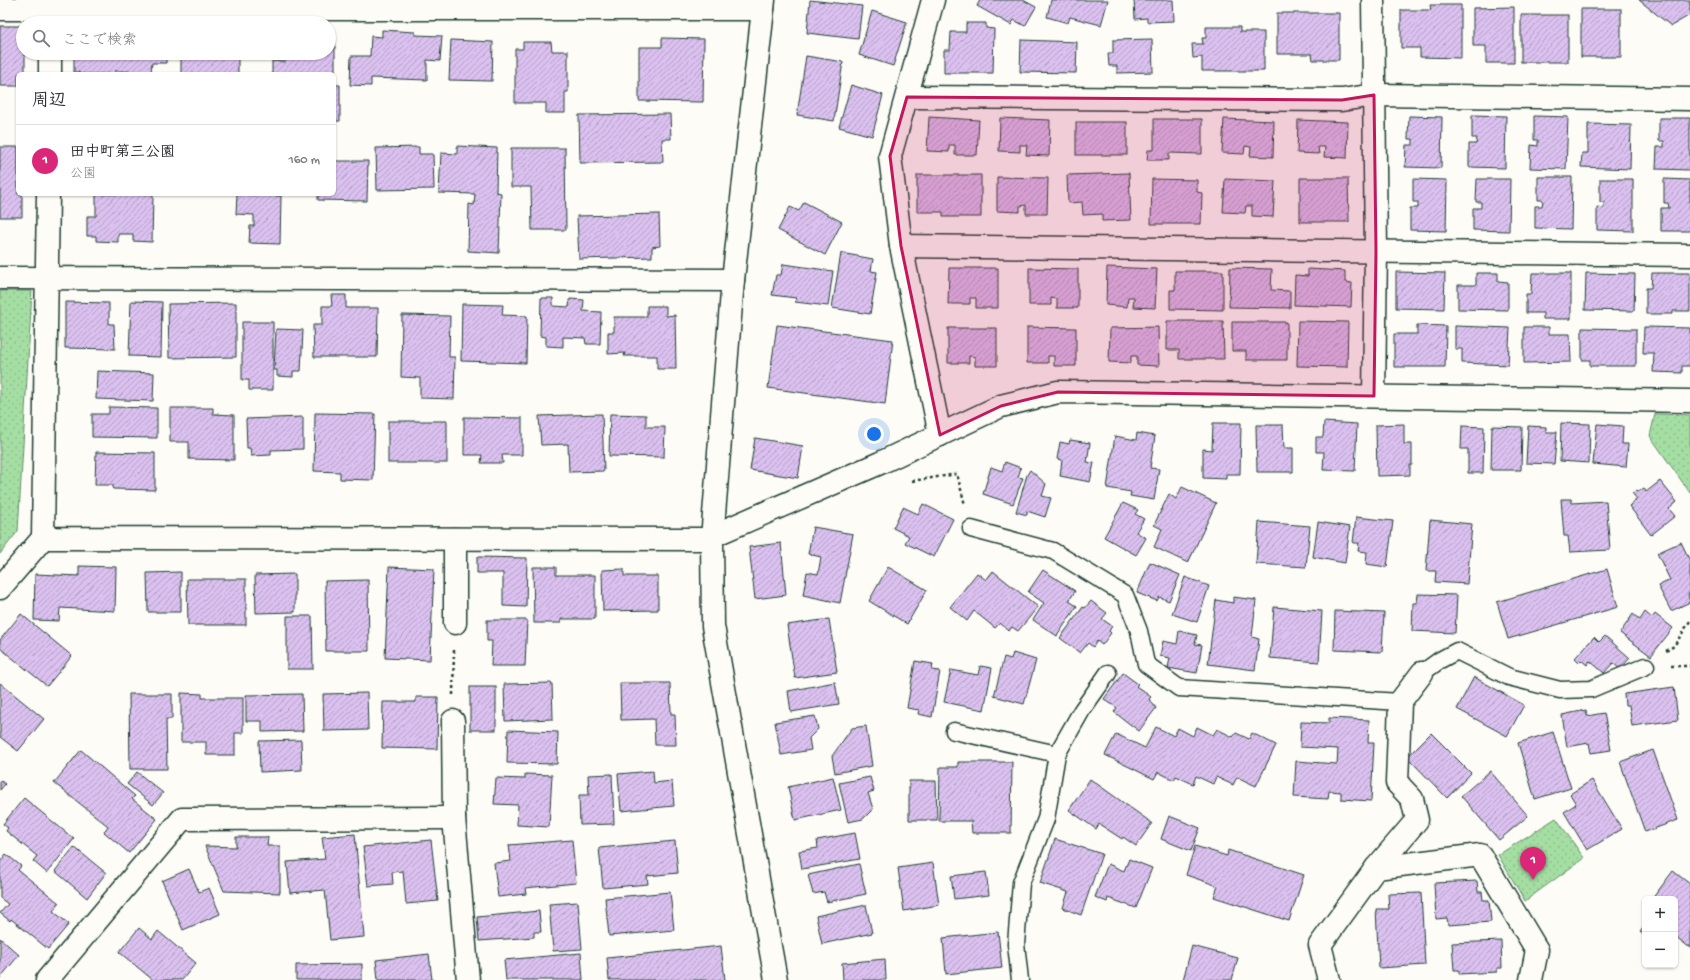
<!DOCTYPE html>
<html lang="ja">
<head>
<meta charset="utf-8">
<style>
  body { margin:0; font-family:"Gochi Hand","Klee One",sans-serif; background:#f7f7f7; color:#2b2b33 }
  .controls { position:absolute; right:12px; bottom:12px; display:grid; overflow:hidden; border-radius:6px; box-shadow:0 1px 3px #0004 }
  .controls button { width:36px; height:36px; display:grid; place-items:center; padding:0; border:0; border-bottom:1px solid #e1e1e2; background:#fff; color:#2b2b33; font:20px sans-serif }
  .you { position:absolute; left:874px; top:434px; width:14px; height:14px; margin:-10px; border:3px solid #fff; border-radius:50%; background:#1a73e8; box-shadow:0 0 0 6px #1a73e833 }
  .badge { display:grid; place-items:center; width:26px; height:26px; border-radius:50%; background:#db2777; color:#fff; font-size:13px; font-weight:700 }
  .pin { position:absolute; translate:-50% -33px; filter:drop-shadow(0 1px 2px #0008) }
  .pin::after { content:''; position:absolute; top:21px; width:14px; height:12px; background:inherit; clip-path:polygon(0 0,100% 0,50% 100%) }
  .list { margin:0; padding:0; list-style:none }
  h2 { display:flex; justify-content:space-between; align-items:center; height:52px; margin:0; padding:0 16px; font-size:17px }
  h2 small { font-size:13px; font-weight:400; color:#7c7c81 }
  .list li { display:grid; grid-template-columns:26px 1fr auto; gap:12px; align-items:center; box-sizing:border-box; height:72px; padding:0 16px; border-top:1px solid #e1e1e2 }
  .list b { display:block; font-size:15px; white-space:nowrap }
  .list p { margin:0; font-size:13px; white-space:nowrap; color:#7c7c81 }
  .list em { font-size:13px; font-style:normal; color:#7c7c81 }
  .icon { flex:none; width:22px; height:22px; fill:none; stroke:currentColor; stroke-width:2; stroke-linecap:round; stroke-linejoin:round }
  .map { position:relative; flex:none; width:1690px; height:980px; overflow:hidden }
  .search { position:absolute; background:#fff; box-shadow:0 1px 3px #0004; left:16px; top:16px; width:320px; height:44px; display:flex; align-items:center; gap:10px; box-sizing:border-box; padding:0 14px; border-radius:22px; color:#7c7c81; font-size:15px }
  .panel { position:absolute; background:#fff; box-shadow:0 1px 3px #0004; left:16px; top:72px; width:320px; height:124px; border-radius:6px }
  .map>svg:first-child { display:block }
  .park { fill:url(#park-dots); stroke:#628e6c }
  .building { fill:url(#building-hatch); stroke:#1f3d34 }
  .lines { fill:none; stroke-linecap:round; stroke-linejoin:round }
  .lane-casing { stroke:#1f3d34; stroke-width:19 }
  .street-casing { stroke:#1f3d34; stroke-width:25 }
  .secondary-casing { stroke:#1f3d34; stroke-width:25 }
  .path { stroke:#1f3d34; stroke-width:2.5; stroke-dasharray:3 3; stroke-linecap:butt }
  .lane { stroke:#fdfcf7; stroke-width:16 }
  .street { stroke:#fdfcf7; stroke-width:22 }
  .secondary { stroke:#fdfcf7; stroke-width:22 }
  .marked { fill:#c2185b; fill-opacity:0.2; stroke:#c2185b; stroke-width:3; stroke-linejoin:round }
</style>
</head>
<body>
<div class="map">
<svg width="1690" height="980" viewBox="0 0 1690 980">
  <defs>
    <pattern id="park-dots" width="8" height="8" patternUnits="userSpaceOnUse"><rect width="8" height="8" fill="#a5dea3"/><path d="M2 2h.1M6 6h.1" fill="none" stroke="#8ebf8d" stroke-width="1.8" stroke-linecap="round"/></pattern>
    <pattern id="building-hatch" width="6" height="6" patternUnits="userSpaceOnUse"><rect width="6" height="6" fill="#dbc1f0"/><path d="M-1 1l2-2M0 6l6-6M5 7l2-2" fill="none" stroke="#b19ec3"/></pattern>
  </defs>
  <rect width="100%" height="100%" fill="#fdfcf7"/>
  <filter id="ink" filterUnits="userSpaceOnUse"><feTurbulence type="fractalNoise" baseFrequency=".025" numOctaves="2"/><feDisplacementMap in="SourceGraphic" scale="8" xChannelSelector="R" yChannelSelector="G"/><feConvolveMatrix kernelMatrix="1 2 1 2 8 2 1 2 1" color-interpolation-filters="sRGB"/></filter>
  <g filter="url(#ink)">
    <g class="park">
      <path d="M0 291H32L18 531 0 554Z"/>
      <path d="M1655 414 1690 415V493L1650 436Z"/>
      <path d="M1556 818 1584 858 1525 901 1498 855Z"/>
    </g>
    <g class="building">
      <path d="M810 0 862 6 858 39 807 33Z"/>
      <path d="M980 0H1023L1036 7 1025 26 1014 20 1011 25 977 6Z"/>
      <path d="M1051 0H1108L1101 25 1070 17 1068 23 1047 17Z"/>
      <path d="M1134 0H1173L1174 21 1147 22V18L1135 19Z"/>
      <path d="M1639 0H1690V15L1671 26Z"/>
      <path d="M1430 5H1461V58L1420 57V48H1401V10H1431Z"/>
      <path d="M1514 7V63H1486V46H1473V8Z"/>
      <rect x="1581" y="9" width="40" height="48"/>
      <path d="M872 11 907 22 893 66 859 55Z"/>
      <path d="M1277 13H1339V60H1313L1312 54H1277Z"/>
      <rect x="1521" y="15" width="47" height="47"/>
      <path d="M966 23H986V28L994 29 993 73H944V50H950L951 32H966Z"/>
      <path d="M0 26H23V53H25V74H18V86H0Z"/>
      <path d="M1206 27H1240V32H1264V71H1202V57L1193 58 1192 44H1203L1202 38H1206Z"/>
      <path d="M382 30 415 32V35L442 36 440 61 427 60V80L371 78V86L350 85 351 56H370L371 36 382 37Z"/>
      <path d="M329 33H335V85H340V121H334V74H272V61L285 62V56H308V53H329Z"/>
      <path d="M662 38 704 39 703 102 639 101V47H662Z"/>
      <path d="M1152 39 1153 72 1117 73V66H1109L1108 53H1113V40Z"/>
      <path d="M451 40 493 42 492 81 449 80Z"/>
      <path d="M1021 40 1077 42 1076 73 1020 72Z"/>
      <path d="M523 42H551L552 51H568V92H565V113H546V103H515V49H523Z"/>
      <path d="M74 53H166V63H152L151 72 115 71V74H79V72H74Z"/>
      <rect x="181" y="53" width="57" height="21"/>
      <path d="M806 56 843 62 834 121 797 115Z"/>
      <path d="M851 85 883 95 872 136 839 127Z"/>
      <path d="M670 114 671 139H662L663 162 580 163 579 115Z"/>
      <path d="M1472 115 1506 116 1505 168 1469 167V144H1476L1477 138H1472Z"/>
      <path d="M1409 116 1442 117 1441 168 1405 167 1406 145H1413V139H1408Z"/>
      <path d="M1534 116 1568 117 1566 169 1530 168 1531 145 1538 146V140H1534Z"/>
      <path d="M929 117 979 120 977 155H955V145H949V152L927 151Z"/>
      <path d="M1000 118 1050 120 1049 156 1026 155 1027 145H1020V152L999 151Z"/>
      <path d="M1659 118H1690V170L1656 169 1657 147H1664V141H1659Z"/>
      <path d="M1154 119H1202V154L1169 153V160H1147L1148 150H1154Z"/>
      <path d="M1224 119 1274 121 1273 157 1250 156 1251 147 1245 146 1244 154 1222 153Z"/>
      <path d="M1298 120 1348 122 1347 158 1324 157 1325 147H1318L1319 154 1297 153Z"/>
      <rect x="1076" y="122" width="51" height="33"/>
      <path d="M1588 124 1631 125 1630 169 1581 167 1582 153H1588Z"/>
      <path d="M457 146 497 148 496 192 501 193 499 253 468 251 469 204 474 205 475 194 439 193 441 153 457 154Z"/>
      <path d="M0 147H18V194H22V217H0Z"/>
      <path d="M419 147V154H433L434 189 377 190 376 148Z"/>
      <path d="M511 148H565L566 230H532L531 187H511Z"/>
      <path d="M334 161H368L367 201 318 200V194H334Z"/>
      <path d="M1129 173 1131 220 1102 221V214L1083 215 1082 202 1068 203 1067 175Z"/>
      <path d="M917 175H981V217H943V212H917Z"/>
      <path d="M997 177 1048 178 1047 214H1026V205L1020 206V212L997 211Z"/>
      <path d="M1538 177H1572L1571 229 1535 228V206H1542L1543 200H1538Z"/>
      <path d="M1300 178H1348L1349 222H1300Z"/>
      <path d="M1152 179 1197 180V192L1202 193 1201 224H1151Z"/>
      <path d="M1225 179 1275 181 1273 217 1252 216V206H1246L1245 213 1223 212Z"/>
      <path d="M1413 179 1447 180 1446 231 1410 230V208H1418V202H1413Z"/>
      <path d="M1477 179H1510L1509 231 1473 230V208H1481V202H1476Z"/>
      <path d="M1600 179H1633V231L1597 230V207L1604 208V202H1600Z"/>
      <path d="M1664 179 1690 180V231H1661V208H1669L1668 203H1664Z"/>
      <path d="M96 194H153L152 242 133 241V234H118V242L96 241V236H87V216H96Z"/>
      <path d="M237 194 281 196 280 244 249 243 250 226H254V215L236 214Z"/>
      <path d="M804 202 842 222 825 255 778 230 790 207 799 211Z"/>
      <path d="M659 214 660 246 652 247V257L579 259 577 216Z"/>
      <path d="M841 253 873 259 871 271 877 272 870 314 832 308Z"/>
      <path d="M783 264 833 271 828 306 795 302 796 298 772 295 776 275H781Z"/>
      <path d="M1107 267 1157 269 1155 308 1133 307 1134 297H1128L1127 307 1106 305Z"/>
      <path d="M949 268H998V308H976V298H970V304H948Z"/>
      <path d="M1029 268 1078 269V308H1057V299L1051 298V305H1029Z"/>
      <path d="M1230 268 1272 269 1271 290 1290 291V308L1229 307Z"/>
      <path d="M1308 269 1345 271V282L1352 283 1351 307 1294 305 1295 275 1308 276Z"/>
      <path d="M1175 271H1223V310L1170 309V290H1175Z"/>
      <path d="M1396 272 1445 273 1444 309 1396 308Z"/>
      <path d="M1476 273H1498V281L1508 282V310L1458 309V285H1476Z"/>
      <path d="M1532 273H1571V319H1543V313H1526V294H1531Z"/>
      <path d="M1586 273 1635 274 1634 311 1585 310Z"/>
      <path d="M1652 273H1690V311H1673V314H1646V288H1651Z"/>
      <path d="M331 295H346V308H378L377 357H314L313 325H322V306H332Z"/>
      <path d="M541 298H553V306L569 307 570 299 584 300 583 311 601 312 600 344H586L585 338 563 337V347L546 346V337L540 336Z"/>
      <path d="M131 301 162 302 161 357 129 356Z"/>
      <path d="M65 302 109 303V324H114L115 349 65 348Z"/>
      <path d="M236 303V357L169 358 168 304Z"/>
      <path d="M462 304 503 305 502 315 527 316 526 363 461 361Z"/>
      <path d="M647 306H666V316L675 315 676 369H657V356H624L625 353 608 354V332H614V317H647Z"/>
      <path d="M402 315 450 316 449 357H455L454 399 420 398V378L401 377Z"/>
      <path d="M1167 321H1223L1224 359H1179V350H1167Z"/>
      <path d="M1298 321 1348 322 1347 367 1297 366Z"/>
      <path d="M242 322H273V390H249V380H242Z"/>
      <path d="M1232 322H1287V360H1246V351H1232Z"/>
      <path d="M777 325 893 340 885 404 768 388Z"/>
      <path d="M1417 325 1446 326 1445 367H1394V334H1417Z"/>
      <path d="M1455 326 1510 328 1508 365 1462 363V349H1455Z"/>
      <path d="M1027 327 1076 328V366H1054V356H1048V363H1027Z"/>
      <path d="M1158 327 1159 366 1137 365V356H1131V363L1109 362 1110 328Z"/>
      <path d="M1524 327H1549V334H1570L1571 362 1524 363Z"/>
      <path d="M1644 327 1690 328V366H1682V373L1653 372 1654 353H1643Z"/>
      <path d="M948 328H997V366H975V357L969 356V363H948Z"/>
      <path d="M1582 328 1636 329V366H1590V360H1582Z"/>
      <path d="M276 329 303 330 301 371H293V377L277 376V370H274Z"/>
      <path d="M97 371 154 373 153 401 96 399Z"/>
      <path d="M109 407 157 408V438L92 437V414H109Z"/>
      <path d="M170 408H213V414L234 415V460L189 459V442H170Z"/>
      <path d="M315 413 375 414 373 480 340 479V472L314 471Z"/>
      <path d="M602 414 604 471 569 472 568 444 541 445 539 416Z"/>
      <path d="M610 414 646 415V427H665L664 457 609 456Z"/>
      <path d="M303 417V449L271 450V455L251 456 250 448H247L246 419Z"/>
      <path d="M464 417 522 418V455H502L503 463H481L482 455H464Z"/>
      <rect x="388" y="421" width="59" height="42"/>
      <path d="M1324 422 1357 424 1355 471 1323 470 1324 452H1316V437H1323Z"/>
      <path d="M1213 423H1241L1240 474H1226V479L1203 478V449L1212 450Z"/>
      <path d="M1561 423 1590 424 1589 463 1560 461Z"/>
      <path d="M1404 424V444H1412V465H1410V475L1377 476 1376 425Z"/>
      <path d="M1597 424 1623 426 1622 444H1628L1626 467 1593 464Z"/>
      <path d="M1256 425H1283L1284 448H1293V472H1257Z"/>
      <path d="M1462 426 1484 427 1483 473H1468V449H1461Z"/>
      <path d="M1492 426 1522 427 1521 470H1491Z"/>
      <path d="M1528 426 1546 427V432H1557L1554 464 1526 463Z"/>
      <path d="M1137 433 1155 436 1150 468 1159 469 1154 500 1130 496 1131 492 1107 488 1115 436 1136 440Z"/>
      <path d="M755 438 803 446 798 478 750 470Z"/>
      <path d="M1070 440 1090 443 1087 462 1094 463 1090 482 1060 476 1062 460 1057 459 1060 442 1069 444Z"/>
      <path d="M96 452 155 453V490L113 489V485H95Z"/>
      <path d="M1005 462 1021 468 1018 477 1023 478 1013 504 983 494 991 467 1002 471Z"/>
      <path d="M1030 470 1046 484 1042 496 1051 498 1045 517 1027 511V515L1016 512 1027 475Z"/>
      <path d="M1660 481 1677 502 1669 509 1675 516 1651 535 1629 506 1637 499 1632 493 1637 490 1638 492 1644 488 1646 492Z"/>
      <path d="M1182 487 1216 503 1188 563 1154 547 1162 529 1154 525 1169 494 1176 499Z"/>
      <path d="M1561 499H1571L1572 503 1606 501 1610 550 1570 552 1568 536H1564Z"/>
      <path d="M1123 503 1138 510 1135 514 1144 519 1136 532 1146 538 1136 555 1104 537Z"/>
      <path d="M923 504 953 519 934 557 905 543 909 536 893 528 903 507 918 514Z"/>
      <path d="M1356 517 1393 521 1387 567 1366 564 1367 552 1358 551 1359 543H1353Z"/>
      <path d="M1430 520 1472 524 1467 584 1435 582 1436 571H1426Z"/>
      <path d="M1259 522 1310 526 1306 567 1256 564Z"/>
      <path d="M1318 522 1350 527 1345 563 1313 557Z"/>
      <path d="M813 527 853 534 840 603 803 595 807 572 818 574 821 557 808 554Z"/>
      <path d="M1681 542 1690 561V593L1688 594 1690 602 1671 611 1658 586 1670 580 1657 553Z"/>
      <path d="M781 543 786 595 755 599 749 547Z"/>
      <path d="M477 557 527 558 526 607 503 606V573H477Z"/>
      <path d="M1150 562 1180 575 1169 601 1159 597 1157 601 1137 593Z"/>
      <path d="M79 566 116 567 115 611 60 608 59 621 34 620 35 574 79 576Z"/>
      <path d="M389 567 434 569 430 660 385 658Z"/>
      <path d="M533 567H556V575H595V619H561V623H534Z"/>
      <path d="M888 567 927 590 907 624 869 601Z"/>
      <path d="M624 569V576H658V610L603 611 602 570Z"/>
      <path d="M1607 569 1618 607 1508 639 1497 602Z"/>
      <path d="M1043 570 1075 591 1069 601 1077 606 1057 636 1033 620 1044 603 1028 592Z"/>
      <path d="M993 571 1038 607 1018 631 1012 627 1009 631 1000 623 995 628 974 611 967 621 950 607 977 573 986 580Z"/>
      <path d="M181 572V612H148L147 573Z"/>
      <path d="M295 574V612L256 613 255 575Z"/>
      <path d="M1185 577 1209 586 1197 622 1172 614Z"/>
      <path d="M187 579H246V625H188Z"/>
      <path d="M368 580 369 651H326L325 581Z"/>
      <path d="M1418 594 1457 595 1455 633 1412 631 1413 603H1417Z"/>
      <path d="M1233 597 1256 600 1252 637 1259 639 1255 670 1208 664 1216 600 1233 603Z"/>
      <path d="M1091 601 1107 613 1102 619 1112 626 1109 631 1111 633 1102 645 1097 641 1093 647 1088 643 1080 653 1060 638 1083 607 1085 608Z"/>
      <path d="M1274 607 1322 611 1319 662 1270 658Z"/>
      <path d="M1335 611 1384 613 1382 652 1334 650Z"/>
      <path d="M1645 612 1652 618 1655 614 1673 628 1651 656 1620 633 1633 614 1640 620Z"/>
      <path d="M21 614 72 656 47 686 0 648V640Z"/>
      <path d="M287 616H312L313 669H287Z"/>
      <path d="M829 619 837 672 795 678 787 625Z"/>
      <path d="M487 620H527L525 666H491L492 641H487Z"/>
      <path d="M1179 631 1197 635 1195 644 1202 645 1197 673 1168 668 1170 658 1160 656 1163 641 1177 644Z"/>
      <path d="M1605 636 1630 658 1620 669 1613 663 1604 673 1590 661 1587 665 1581 660 1579 662 1575 658 1594 637 1599 642Z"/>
      <path d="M1013 653 1036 660 1024 704 994 696 1004 657 1011 659Z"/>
      <path d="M915 661 933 664 932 670 940 671 932 717 918 714 919 710 907 708Z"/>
      <path d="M980 666 992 668 984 710 944 702 951 670 978 675Z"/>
      <path d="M1123 673 1138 684 1136 686 1151 697 1149 699 1156 708 1139 731 1114 712 1117 708 1104 699Z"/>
      <path d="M1474 677 1524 705 1507 736 1457 709Z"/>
      <path d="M835 682 839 704 791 712 788 691Z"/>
      <path d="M0 683 44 719 18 751 0 737Z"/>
      <path d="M552 683 553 719 505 721 504 684Z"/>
      <path d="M620 683H670L671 714H675L676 745H655L654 719 621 720Z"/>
      <rect x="470" y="687" width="26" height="43"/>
      <path d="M1674 687 1678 720 1632 726 1629 705H1625L1624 694Z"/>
      <path d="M181 693 202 694V698H243V733H235V755H206V742H181Z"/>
      <path d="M367 693 368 730 324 731 323 694Z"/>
      <path d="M129 694H172V719H166L167 769H130Z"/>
      <path d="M302 694 303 731 262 732V721H246V695Z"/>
      <path d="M416 697H438L437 749 382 748 383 702H416Z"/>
      <path d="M1586 710 1587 716 1604 713 1611 750 1591 753 1589 743 1567 747 1562 715Z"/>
      <path d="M815 716 818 729 809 738 811 750 781 755 775 722Z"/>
      <path d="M1329 718 1369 720 1368 743H1374L1371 801 1341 799V792L1329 791 1328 799 1294 797 1296 761 1337 764 1338 749 1300 747 1301 722 1329 723Z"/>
      <path d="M866 726 872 766 835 773 832 756 852 728Z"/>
      <path d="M1156 727 1174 736 1178 728 1193 736 1197 727 1213 735 1217 729 1233 737 1236 733 1249 739 1252 733 1276 745 1256 786 1237 777 1233 785 1216 777 1213 784 1196 776 1193 784 1176 776 1174 780 1158 772 1154 779 1105 755 1116 734 1145 748Z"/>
      <path d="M508 730 558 732 557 764 507 763Z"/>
      <path d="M1553 732 1571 788 1535 799 1518 743Z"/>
      <path d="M1431 733 1471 773 1447 798 1407 757Z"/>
      <path d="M301 740 302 770 260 772 259 741Z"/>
      <path d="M81 750 135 796 132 799 157 819 129 853 104 832 108 826 54 783Z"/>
      <path d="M1653 750 1678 820 1645 832 1620 762Z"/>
      <path d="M958 762H1012L1011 833H972L971 821H939L940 767H958Z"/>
      <path d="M653 771 654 783 672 781 674 806 621 811 618 774Z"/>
      <path d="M1490 771 1528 816 1499 840 1461 796Z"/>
      <path d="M137 772 163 793 153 805 127 784Z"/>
      <path d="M525 774 552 775 549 827 517 825 518 805 494 804 496 778 525 779Z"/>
      <path d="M612 774 614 824 580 825 579 795H589L588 775Z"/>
      <path d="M833 777 841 810 795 820 788 787Z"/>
      <path d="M870 777 874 791 868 793 873 809 863 819 848 822 839 783Z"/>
      <path d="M1090 779 1152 823 1136 846 1123 837 1122 839 1099 824 1096 829 1069 810Z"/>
      <path d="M0 780 5 784 0 790Z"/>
      <path d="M1592 780 1622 829 1587 850 1564 812 1576 804 1570 794Z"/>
      <path d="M909 781H936L937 820H909Z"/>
      <path d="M24 798 74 839 47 873 33 861 37 856 6 831 8 828 3 824Z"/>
      <path d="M1169 816 1200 828 1191 851 1161 839Z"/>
      <path d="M855 833 860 859 802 869 799 851 818 848 817 840Z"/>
      <path d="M355 834 364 937 330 940 325 890 290 893 287 862 325 859 322 837Z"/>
      <path d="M236 837H268L267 846H280V893L224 891 205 846 236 847Z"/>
      <path d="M1055 839 1102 854 1081 915 1063 908 1068 892 1040 883Z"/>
      <path d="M431 840 438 901 406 904 403 871 392 872 393 884 368 886 363 847Z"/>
      <path d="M572 840 576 883 525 888 526 894 498 897 494 863 511 861 509 845Z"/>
      <path d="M675 841 678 873 647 876 648 884 603 888 599 848Z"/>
      <path d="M1195 846 1227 856 1228 850 1304 875 1289 921 1214 897 1218 886 1186 875Z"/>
      <path d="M74 847 106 873 87 898 55 871Z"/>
      <path d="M6 854 21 866 18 870 59 903 53 911 69 924 48 949 11 919 10 921 0 913 8 904 0 898V862Z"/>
      <path d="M1129 859 1152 868 1136 908 1108 898 1107 902 1095 897 1108 864 1124 871Z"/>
      <path d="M933 863 939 905 904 911 898 868Z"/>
      <path d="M859 864 866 894 827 902 824 892 813 894 808 875Z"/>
      <path d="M189 869 199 892 209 888 220 914 183 930 162 881Z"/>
      <path d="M1673 871 1690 884V948L1675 936V899H1652Z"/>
      <path d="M986 872 989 895 954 899 951 876Z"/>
      <path d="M1477 881 1478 892H1482L1483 900H1489L1491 922 1448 925 1447 918 1436 919 1434 883Z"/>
      <path d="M670 892 674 930 609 936 605 898Z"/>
      <path d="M1421 893 1425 965 1379 968 1376 909H1389L1388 894Z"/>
      <path d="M578 902 582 949 553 951 549 904Z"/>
      <path d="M866 905 872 933 822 944 816 916Z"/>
      <path d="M539 911 541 932H534V937L479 941 477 917Z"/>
      <path d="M1645 926V936L1640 932Z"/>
      <path d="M139 928 152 939 158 931 196 963 182 980H153L119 952Z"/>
      <path d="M998 932 1002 968 946 974 943 938Z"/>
      <path d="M0 938 19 955 0 978Z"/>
      <path d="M1501 941 1502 968H1497V972L1459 974V970H1454L1452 943Z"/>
      <path d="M721 946 725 980H609L607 958Z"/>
      <path d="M1192 946 1238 958 1232 980H1183Z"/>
      <path d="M581 953 583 980H506L504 960Z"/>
      <path d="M429 954 432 980H378L376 960Z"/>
      <path d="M885 959 886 980H843L842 963Z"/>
      <path d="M362 964V980H296V965Z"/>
    </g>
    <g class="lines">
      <g class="lane-casing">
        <g id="lane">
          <path d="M971 529 1053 551 1125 595 1139 631 1146 664 1179 688 1400 702"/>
          <path d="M1422 673 1440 660 1457 651 1509 677 1560 690 1591 689 1646 666"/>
          <path d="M954 731 1057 754"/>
          <path d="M1020 980 1016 944 1021 883 1046 819 1057 754 1082 710 1108 673"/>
        </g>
      </g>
      <g class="street-casing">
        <g id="street">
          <path d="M933 0 890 156 901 246 940 435"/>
          <path d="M1373 0 1376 251 1374 396"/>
          <path d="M0 9H763"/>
          <path d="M50 74V53"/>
          <path d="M907 97 1342 100 1374 95 1690 99"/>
          <path d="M48 194 43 538 712 539"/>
          <path d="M901 246 1690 255"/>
          <path d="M0 278 733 280"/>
          <path d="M712 536 880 463 1001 406 1058 392 1690 401"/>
          <path d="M0 588 43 538"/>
          <path d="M455 623V539"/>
          <path d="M453 721 454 818 468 980"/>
          <path d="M1376 868 1480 855 1537 950 1531 980"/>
          <path d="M47 980 182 819 454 818"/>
          <path d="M1329 980 1320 945 1376 868 1417 820 1412 799 1397 783 1400 702 1422 673"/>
        </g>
      </g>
      <g class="secondary-casing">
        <path id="secondary" d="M764 0 733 280 712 539 713 626 776 980"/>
      </g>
      <g class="path">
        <path d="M912 481 957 474 965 505"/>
        <path d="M1666 651 1674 646 1690 621"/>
        <path d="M1671 666H1690"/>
        <path d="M453 695 454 650"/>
      </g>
      <use href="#lane" class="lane"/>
      <use href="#street" class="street"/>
      <use href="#secondary" class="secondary"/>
    </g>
  </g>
  <path class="marked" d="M1374 95 1376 251 1374 396 1058 392 1001 406 940 435 901 246 890 156 907 97 1342 100Z"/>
</svg>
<div class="controls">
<button>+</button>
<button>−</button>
</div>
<div class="you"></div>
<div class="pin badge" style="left:1533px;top:880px">1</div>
<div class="search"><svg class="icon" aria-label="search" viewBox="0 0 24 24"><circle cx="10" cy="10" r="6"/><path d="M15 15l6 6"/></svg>ここで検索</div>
<section class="panel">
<h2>周辺<small></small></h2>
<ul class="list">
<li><span class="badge">1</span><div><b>田中町第三公園</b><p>公園</p></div><em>160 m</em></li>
</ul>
</section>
</div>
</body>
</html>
